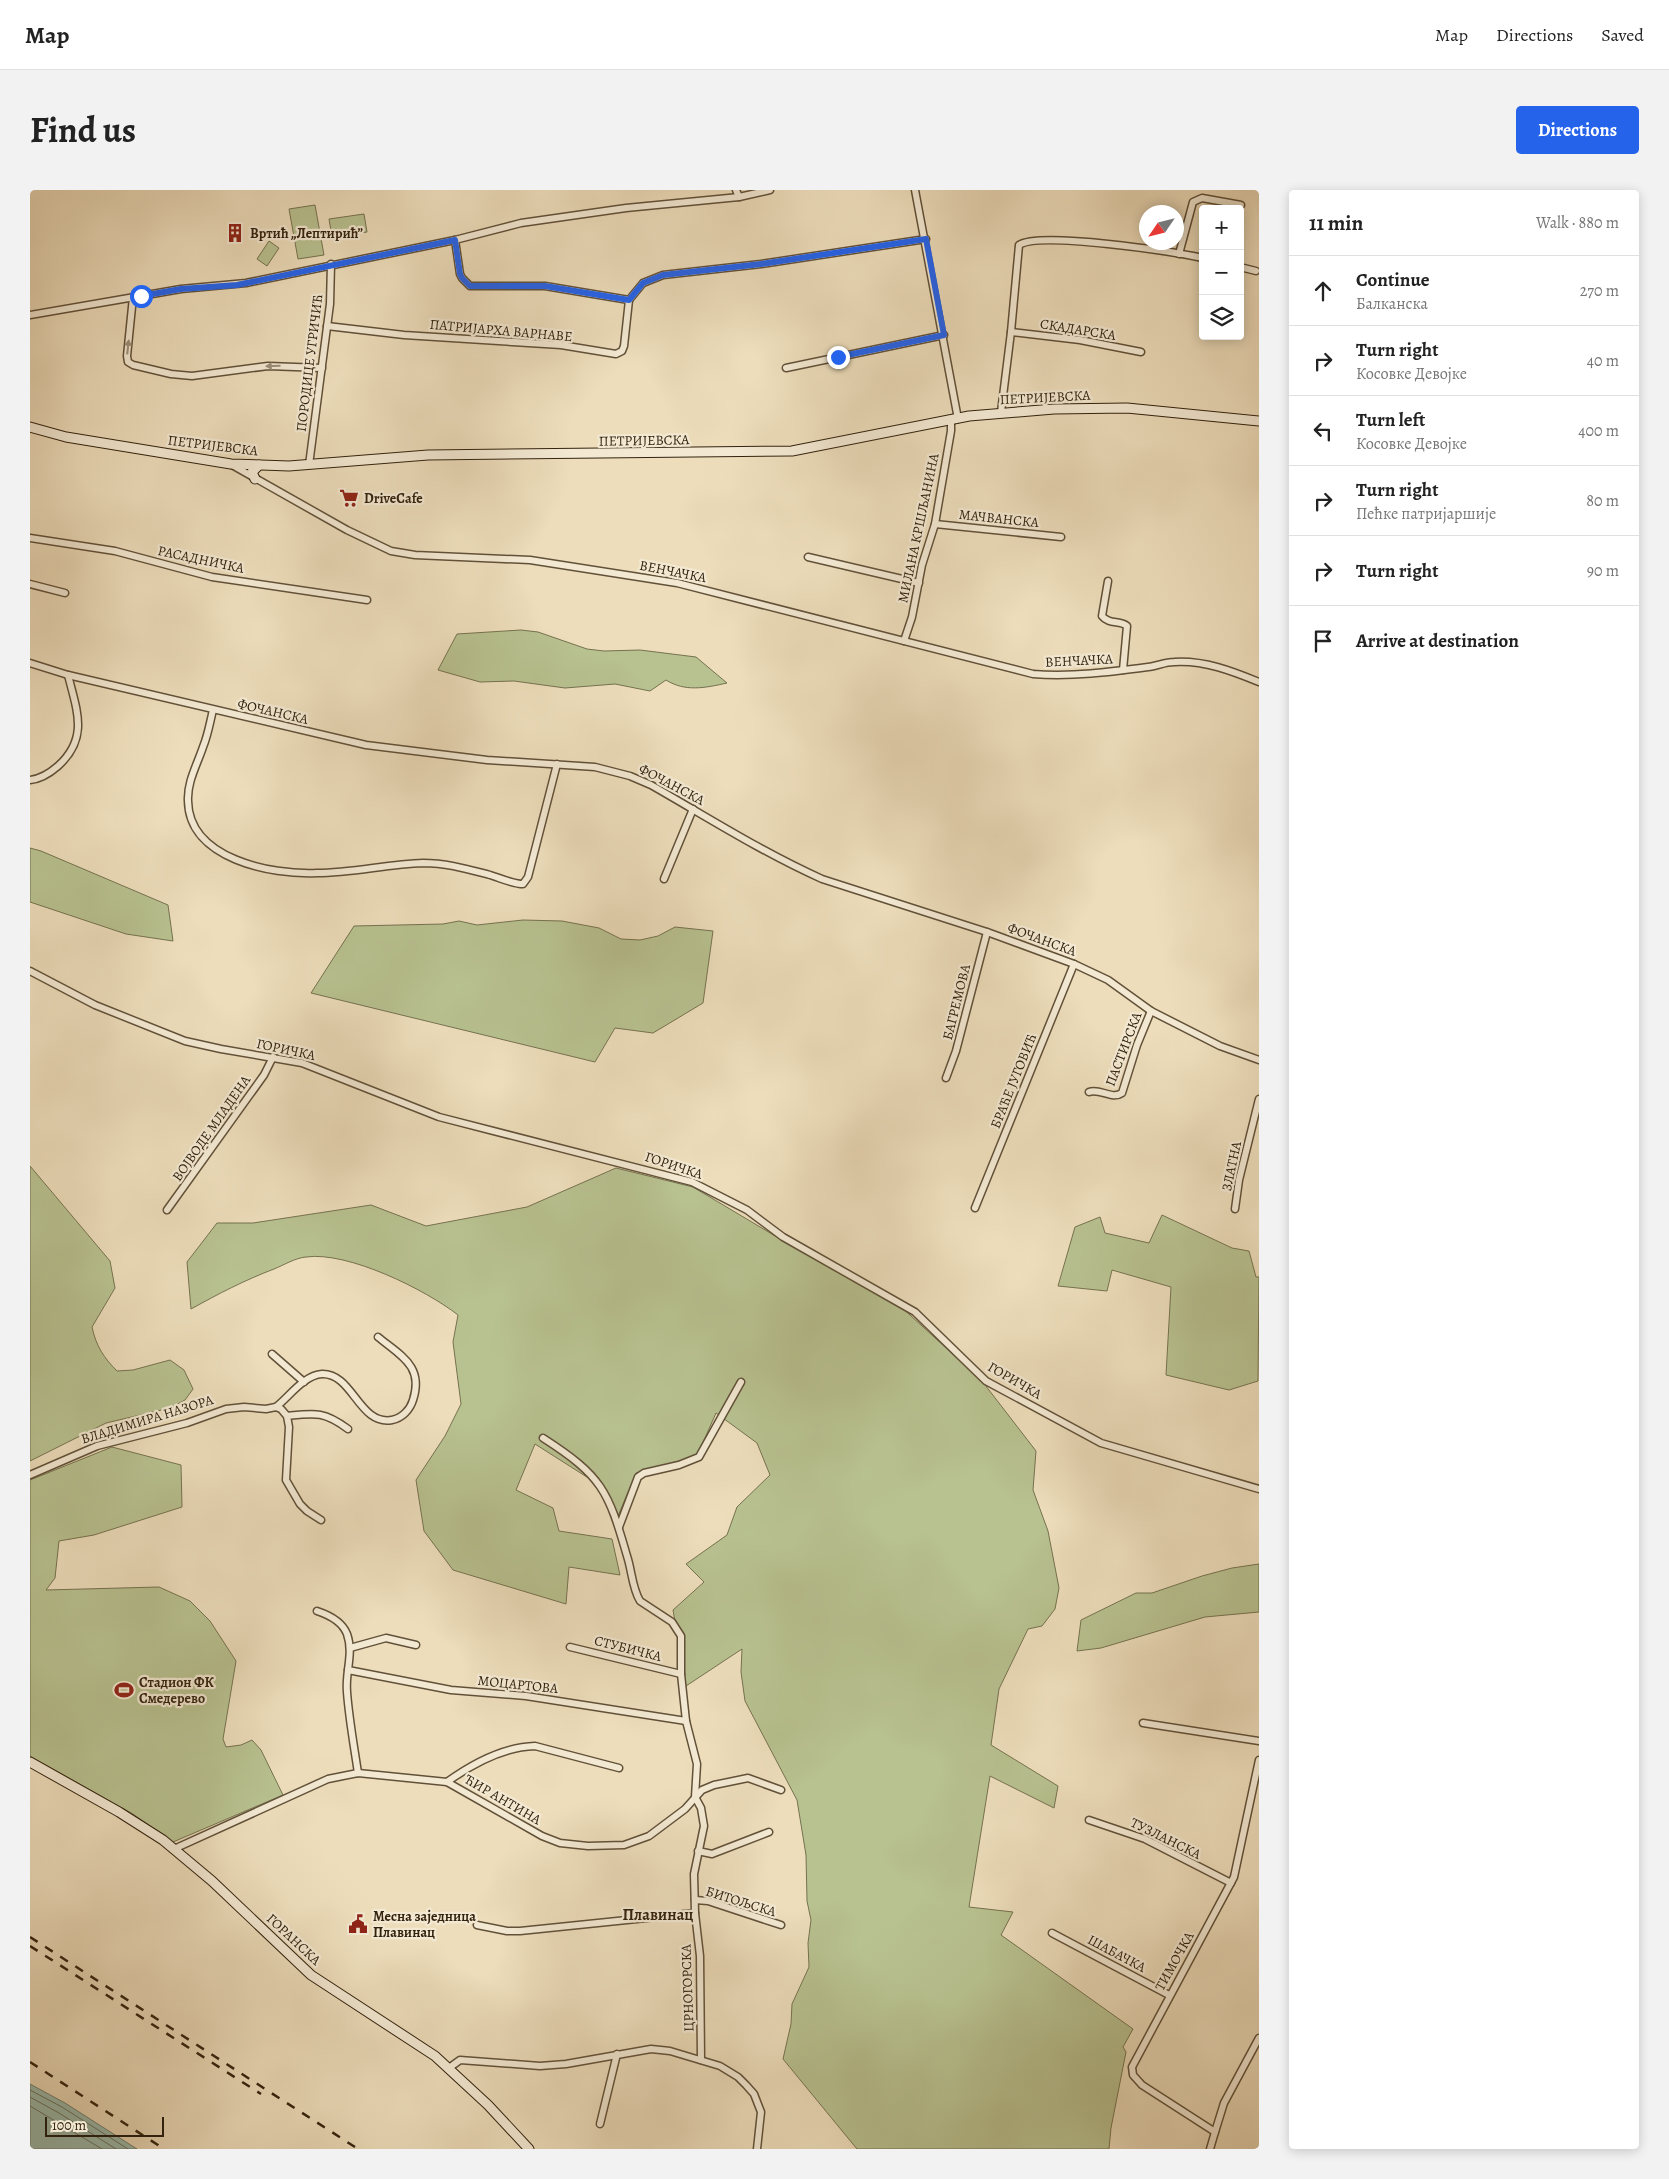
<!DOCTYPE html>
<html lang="en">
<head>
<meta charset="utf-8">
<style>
  body { margin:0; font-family:Alegreya,serif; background:#f2f2f2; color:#222 }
  .controls { position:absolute; right:15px; top:15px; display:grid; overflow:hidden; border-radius:5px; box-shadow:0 2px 12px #0003 }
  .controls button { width:45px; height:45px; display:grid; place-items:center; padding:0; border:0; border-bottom:1px solid #e0e0e0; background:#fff; color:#222; font:25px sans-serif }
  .compass { position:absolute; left:1109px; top:15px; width:45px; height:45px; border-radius:50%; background:#fff; box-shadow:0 2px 12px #0003; rotate:235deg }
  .scale { position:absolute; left:15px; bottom:12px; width:119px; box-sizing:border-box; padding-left:5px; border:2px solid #32220e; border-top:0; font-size:14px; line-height:18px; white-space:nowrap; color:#32220e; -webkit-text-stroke:4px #f3e9d3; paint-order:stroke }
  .stop { position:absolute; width:15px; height:15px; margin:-11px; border:4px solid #2563eb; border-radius:50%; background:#fff }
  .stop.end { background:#2563eb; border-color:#fff; box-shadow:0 1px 5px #0008 }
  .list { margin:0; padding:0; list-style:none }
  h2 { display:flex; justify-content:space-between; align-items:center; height:65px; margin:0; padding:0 20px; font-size:21px }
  h2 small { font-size:16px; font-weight:400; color:#767676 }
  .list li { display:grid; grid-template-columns:32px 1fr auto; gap:15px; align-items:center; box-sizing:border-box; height:70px; padding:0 20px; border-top:1px solid #e0e0e0 }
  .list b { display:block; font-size:19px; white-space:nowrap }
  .list p { margin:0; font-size:16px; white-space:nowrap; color:#767676 }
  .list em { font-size:16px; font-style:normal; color:#767676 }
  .icon { flex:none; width:28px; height:28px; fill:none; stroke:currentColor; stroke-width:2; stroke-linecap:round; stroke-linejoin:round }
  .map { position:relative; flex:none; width:1229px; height:1959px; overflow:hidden; border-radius:5px }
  header { display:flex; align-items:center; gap:30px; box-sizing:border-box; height:70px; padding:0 25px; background:#fff; border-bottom:1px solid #e0e0e0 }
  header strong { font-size:24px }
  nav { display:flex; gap:28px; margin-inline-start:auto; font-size:18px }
  .intro { display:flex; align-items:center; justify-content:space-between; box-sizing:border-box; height:120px; padding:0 30px }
  h1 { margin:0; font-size:35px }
  .button { padding:12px 22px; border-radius:5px; background:#2563eb; color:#fff; font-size:18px; font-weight:700 }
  main { display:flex; gap:30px; padding:0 30px }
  aside { flex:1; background:#fff; border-radius:5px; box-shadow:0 2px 12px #0003 }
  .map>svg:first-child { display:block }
  .green { fill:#b8c190; stroke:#75724f }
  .water { fill:#99bcaf; stroke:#707e6f }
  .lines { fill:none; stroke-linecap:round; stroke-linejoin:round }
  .shore { stroke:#666f5e; stroke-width:1 }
  .minor-casing { stroke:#615139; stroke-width:9 }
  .secondary-casing { stroke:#32220e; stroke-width:11 }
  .minor { stroke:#f3e9d3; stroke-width:6 }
  .secondary { stroke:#f3e9d3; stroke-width:9 }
  .rail { stroke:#32220e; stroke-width:2.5; stroke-dasharray:9 9; stroke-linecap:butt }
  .oneway { fill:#9c8f7a }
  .route { stroke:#2563eb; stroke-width:6 }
  .labels { text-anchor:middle; stroke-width:4.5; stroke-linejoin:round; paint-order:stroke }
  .poi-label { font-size:14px; font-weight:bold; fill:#32220e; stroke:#f3e9d3; text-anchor:start }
  .street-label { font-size:14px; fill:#32220e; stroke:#f3e9d3 }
  .quarter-label { font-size:16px; font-weight:bold; fill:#32220e; stroke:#f3e9d3 }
</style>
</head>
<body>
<header>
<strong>Map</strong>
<nav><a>Map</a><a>Directions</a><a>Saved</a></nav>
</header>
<div class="intro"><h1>Find us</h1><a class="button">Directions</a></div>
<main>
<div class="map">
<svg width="1229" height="1959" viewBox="0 0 1229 1959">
  <rect width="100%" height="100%" fill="#edddbb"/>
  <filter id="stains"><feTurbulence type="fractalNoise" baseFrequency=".004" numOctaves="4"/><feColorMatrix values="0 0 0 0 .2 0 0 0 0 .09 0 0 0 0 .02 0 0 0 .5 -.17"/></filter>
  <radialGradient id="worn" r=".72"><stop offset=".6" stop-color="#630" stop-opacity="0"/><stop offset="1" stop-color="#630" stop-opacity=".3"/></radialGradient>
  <g class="green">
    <path d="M285 15 294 65 268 69 259 19Z"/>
    <path d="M334 24 337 42 302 47 299 29Z"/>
    <path d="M239 51 249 58 237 76 227 69Z"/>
    <path d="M491 440 508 442 557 459 574 461 610 460 666 467 697 493C675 498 655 502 636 490L620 501 585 494 535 498 484 491 450 492 408 480 427 444Z"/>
    <path d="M0 658 11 661 138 715 143 751 96 744 0 712Z"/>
    <path d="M493 730 532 731 569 738 591 749 610 750 628 746 645 737 683 741 673 813 623 843 585 838 565 872 281 803 324 736 413 734 429 731 447 735Z"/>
    <path d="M0 976 80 1071 85 1098 62 1137C66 1156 74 1168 87 1181L103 1180 140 1170 154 1180 163 1199 155 1210 140 1218 76 1233 0 1271Z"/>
    <path d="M586 978 663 997 757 1053 868 1114 952 1191 1006 1261 1003 1300 1018 1341 1029 1398 1025 1419 1012 1436 998 1439 969 1499 961 1555 1028 1596 1024 1618 960 1586 939 1717 983 1722 971 1745 1103 1839 1093 1857 1096 1862 1081 1938 1079 1959H827L753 1869 761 1834 762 1814 779 1777 778 1753 781 1730 777 1711 776 1665 767 1610 715 1511 711 1482 712 1459 656 1496 643 1420 674 1392 656 1374 697 1345 707 1317 740 1285 727 1253 686 1223 667 1266 606 1283 588 1326 560 1289 505 1254 486 1300 523 1318 529 1341 582 1349 590 1385 539 1377 536 1414 423 1380 394 1341 386 1290 415 1246 431 1214 423 1152 428 1125C396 1100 318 1061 276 1067 265 1068 254 1075 244 1079 215 1090 188 1104 161 1119L157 1072 187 1033H223L341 1015 396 1036 497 1017Z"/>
    <path d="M1132 1025 1202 1058 1219 1061 1226 1087H1229L1228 1191 1199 1200 1136 1185 1141 1097 1082 1080 1077 1101 1028 1096 1045 1037 1070 1027 1075 1043 1119 1053Z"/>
    <path d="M82 1257 151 1275 152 1317 64 1345 29 1351 25 1388 16 1400 129 1397 160 1411 180 1431 206 1471 193 1549 196 1557 211 1555 222 1550 231 1560 253 1605 143 1652 103 1624 0 1566V1290Z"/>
    <path d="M1229 1374V1422L1175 1427 1071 1458 1047 1461 1051 1430 1106 1403H1122L1172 1386 1202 1378Z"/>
  </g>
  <path class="water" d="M0 1894 35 1913 107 1959H0Z"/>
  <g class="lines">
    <g class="shore">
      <path d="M0 1900 32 1917 98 1959"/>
      <path d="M0 1907 29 1923 86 1959"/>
      <path d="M0 1916 72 1959"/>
    </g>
    <g class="minor-casing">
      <g id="minor">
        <path d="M706 0 709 7"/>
        <path d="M885 0 928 229"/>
        <path d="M425 50 430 84 432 88 440 96H515L599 110 613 93 633 85 731 74 896 49"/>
        <path d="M1149 64 1163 12 1172 8 1211 15"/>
        <path d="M1210 77 1226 81"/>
        <path d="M103 107 97 166 98 172 103 175 141 184 162 186 238 176 292 178"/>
        <path d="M0 125 151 99 216 93 425 50 491 33 596 18 709 7 740 0"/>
        <path d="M297 136 374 145 531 155 586 164 592 161 594 156 599 110"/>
        <path d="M981 142 1050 150 1111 162"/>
        <path d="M756 178 914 145"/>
        <path d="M971 222 981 142 989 55C1010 41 1144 62 1173 68"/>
        <path d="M202 275 317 340 361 361 385 365 500 370 647 393 1003 484C1042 487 1080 482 1118 477 1127 476 1135 472 1144 472 1174 470 1202 481 1229 492"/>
        <path d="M279 275 300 114 301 74"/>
        <path d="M905 334 1031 347"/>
        <path d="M0 348 85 361 182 387 337 410"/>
        <path d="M778 367 889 393"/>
        <path d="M1078 391 1072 426C1079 435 1090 430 1097 436L1093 480"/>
        <path d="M0 394 35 403"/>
        <path d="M874 451 882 427 892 375 905 334 921 241V230"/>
        <path d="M0 473 38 485 336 555 457 570 565 577 600 586 621 595C677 627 732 662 792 689L957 742 1044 774 1078 790 1121 821 1190 856 1229 870"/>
        <path d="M183 520C180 532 178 545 173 557 167 575 157 592 158 611 159 669 241 685 287 683 323 683 357 674 393 673 417 673 437 679 460 685 470 688 483 694 493 694L498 687 527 574"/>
        <path d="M0 590C10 589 20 583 28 576 59 548 47 521 38 485"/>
        <path d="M634 689 663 619"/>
        <path d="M0 781 65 815 155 851 191 859 272 873 409 927 662 992 717 1020 753 1047 885 1122 956 1191 1071 1253 1229 1299"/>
        <path d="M916 888 926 861 957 742"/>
        <path d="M1059 902C1070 898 1082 910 1092 903L1107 855 1121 821"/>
        <path d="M945 1018 1044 774"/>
        <path d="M1205 1019 1209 990 1229 909"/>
        <path d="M137 1020 234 885 243 867"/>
        <path d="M242 1164 274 1192"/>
        <path d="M246 1217C259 1207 274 1185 292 1184 323 1183 329 1236 362 1230 372 1228 380 1220 383 1210 394 1176 371 1166 348 1147"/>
        <path d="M257 1226C285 1223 294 1221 318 1239"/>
        <path d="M513 1248C572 1286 578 1300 597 1366 602 1381 602 1398 610 1411L642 1432 651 1446V1484L656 1531 667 1574 665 1607 671 1618 674 1636 664 1684 665 1723 670 1766 671 1870"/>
        <path d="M0 1285 67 1256 157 1233 196 1219 214 1217 236 1219 246 1217 251 1219 257 1226 259 1237 256 1290 270 1314 277 1321 291 1330"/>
        <path d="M589 1337 608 1287 614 1283 649 1275 669 1267 711 1192"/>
        <path d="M287 1421C299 1425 312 1431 317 1444 324 1464 315 1482 317 1502 319 1529 324 1556 328 1583"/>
        <path d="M540 1457 651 1484"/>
        <path d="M320 1458 356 1448 386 1455"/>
        <path d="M318 1480 421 1500 496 1506 656 1531"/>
        <path d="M1113 1533 1229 1551"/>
        <path d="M417 1592C442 1574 473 1557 505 1556L589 1578"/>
        <path d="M1059 1630 1115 1649 1201 1693"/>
        <path d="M144 1659 298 1589 328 1583 417 1592 512 1646 530 1653 558 1656 594 1655 619 1646 655 1619 672 1600 684 1595 718 1588 751 1600"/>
        <path d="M668 1661 682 1664 739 1642"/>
        <path d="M665 1710 678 1711 751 1735"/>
        <path d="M447 1735 477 1741H490L665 1723"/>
        <path d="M1022 1743 1139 1805"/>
        <path d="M419 1878 430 1870 510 1876 536 1874 621 1859 640 1861 690 1876 708 1887 716 1895 724 1904 731 1922 727 1959"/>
        <path d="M570 1934 587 1864"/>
        <path d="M1185 1942 1194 1913 1229 1848"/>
        <path d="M1180 1959 1185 1942 1112 1895 1103 1885 1102 1877 1204 1687 1229 1570"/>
      </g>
    </g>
    <g class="secondary-casing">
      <g id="secondary">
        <path d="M0 237 36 247 201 274 259 276 398 265 762 261 939 226 1024 219 1097 218 1229 231"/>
        <path d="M225 289 222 282 229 275"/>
        <path d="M0 1572 89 1622 133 1650 182 1691 281 1785 405 1866 458 1915 499 1959"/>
      </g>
    </g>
    <use href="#minor" class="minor"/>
    <use href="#secondary" class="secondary"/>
    <g class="rail">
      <path d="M0 1747 328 1959"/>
      <path d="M0 1756 231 1904"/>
      <path d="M0 1872 134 1959"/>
    </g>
  </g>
  <defs><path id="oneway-solid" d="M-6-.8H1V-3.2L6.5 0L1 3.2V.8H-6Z" transform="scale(1.25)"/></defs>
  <g class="oneway">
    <use href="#oneway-solid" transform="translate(98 157) rotate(-84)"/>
    <use href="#oneway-solid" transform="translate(243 176) rotate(178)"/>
  </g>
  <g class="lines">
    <path class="route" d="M111 106 151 99 207 95 425 50 430 84 432 88 440 96H515L599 110 613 93 633 85 731 74 896 49 914 145 808 167"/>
  </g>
  <defs>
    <g id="building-bare" transform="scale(1.5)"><path d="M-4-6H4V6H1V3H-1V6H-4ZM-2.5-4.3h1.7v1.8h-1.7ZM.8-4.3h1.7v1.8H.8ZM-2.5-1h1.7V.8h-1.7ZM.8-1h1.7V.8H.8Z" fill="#8f2418" stroke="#f3e9d3" stroke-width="2.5" paint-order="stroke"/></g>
    <g id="supermarket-bare" transform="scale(1.5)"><path d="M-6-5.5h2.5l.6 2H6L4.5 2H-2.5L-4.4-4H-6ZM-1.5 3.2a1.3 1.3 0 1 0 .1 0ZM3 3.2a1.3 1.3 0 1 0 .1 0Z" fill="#8f2418" stroke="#f3e9d3" stroke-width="2.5" paint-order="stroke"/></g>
    <g id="stadium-bare" transform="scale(1.5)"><path d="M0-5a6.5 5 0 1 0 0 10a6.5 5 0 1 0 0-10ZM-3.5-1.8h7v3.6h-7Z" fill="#8f2418" stroke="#f3e9d3" stroke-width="2.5" paint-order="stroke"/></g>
    <g id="civic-bare" transform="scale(1.5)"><path d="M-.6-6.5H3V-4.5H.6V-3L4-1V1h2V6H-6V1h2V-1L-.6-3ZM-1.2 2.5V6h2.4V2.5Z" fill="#8f2418" stroke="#f3e9d3" stroke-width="2.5" paint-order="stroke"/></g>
  </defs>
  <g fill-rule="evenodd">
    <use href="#building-bare" x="205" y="43"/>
    <use href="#supermarket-bare" x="319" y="308"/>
    <use href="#stadium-bare" x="94" y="1500"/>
    <use href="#civic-bare" x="328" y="1734"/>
  </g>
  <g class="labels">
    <g class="poi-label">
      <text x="220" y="48">Вртић „Лептирић”</text>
      <text x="334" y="313">DriveCafe</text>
      <text x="109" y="1497">Стадион ФК<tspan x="109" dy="16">Смедерево</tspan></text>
      <text x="343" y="1731">Месна заједница<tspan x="343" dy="16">Плавинац</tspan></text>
    </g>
    <g class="street-label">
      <text transform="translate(1048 139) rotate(9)" y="5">СКАДАРСКА</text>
      <text transform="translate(471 140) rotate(5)" y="5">ПАТРИЈАРХА ВАРНАВЕ</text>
      <text transform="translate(279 173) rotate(-83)" y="5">ПОРОДИЦЕ УГРИЧИЋ</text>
      <text transform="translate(1015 207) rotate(-3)" y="5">ПЕТРИЈЕВСКА</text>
      <text transform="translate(614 250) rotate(-1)" y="5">ПЕТРИЈЕВСКА</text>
      <text transform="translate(183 255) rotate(7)" y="5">ПЕТРИЈЕВСКА</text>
      <text transform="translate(969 328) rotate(6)" y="5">МАЧВАНСКА</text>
      <text transform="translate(888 338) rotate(-78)" y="5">МИЛАНА КРШЉАНИНА</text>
      <text transform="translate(171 369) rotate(12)" y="5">РАСАДНИЧКА</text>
      <text transform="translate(643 381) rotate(11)" y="5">ВЕНЧАЧКА</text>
      <text transform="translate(1049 470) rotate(-3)" y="5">ВЕНЧАЧКА</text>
      <text transform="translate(243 521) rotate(13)" y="5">ФОЧАНСКА</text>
      <text transform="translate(642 594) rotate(28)" y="5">ФОЧАНСКА</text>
      <text transform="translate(1012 749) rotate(20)" y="5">ФОЧАНСКА</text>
      <text transform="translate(926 812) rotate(-76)" y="5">БАГРЕМОВА</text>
      <text transform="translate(256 859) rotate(12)" y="5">ГОРИЧКА</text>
      <text transform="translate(1093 859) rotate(-69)" y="5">ПАСТИРСКА</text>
      <text transform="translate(983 891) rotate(-68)" y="5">БРАЋЕ ЈУГОВИЋ</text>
      <text transform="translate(181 938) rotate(-55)" y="5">ВОЈВОДЕ МЛАДЕНА</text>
      <text transform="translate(644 975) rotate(18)" y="5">ГОРИЧКА</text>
      <text transform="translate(1201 976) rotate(-78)" y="5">ЗЛАТНА</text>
      <text transform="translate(985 1190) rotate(30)" y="5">ГОРИЧКА</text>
      <text transform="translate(117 1229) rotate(-17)" y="5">ВЛАДИМИРА НАЗОРА</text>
      <text transform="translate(598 1458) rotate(14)" y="5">СТУБИЧКА</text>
      <text transform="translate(488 1494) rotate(6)" y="5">МОЦАРТОВА</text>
      <text transform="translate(473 1609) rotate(30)" y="5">ЋИР АНТИНА</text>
      <text transform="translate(1136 1648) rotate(26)" y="5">ТУЗЛАНСКА</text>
      <text transform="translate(711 1711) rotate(17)" y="5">БИТОЉСКА</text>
      <text transform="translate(264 1749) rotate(43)" y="5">ГОРАНСКА</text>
      <text transform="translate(1087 1763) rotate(28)" y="5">ШАБАЧКА</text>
      <text transform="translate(1144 1771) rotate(-61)" y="5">ТИМОЧКА</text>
      <text transform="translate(657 1798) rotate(-92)" y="5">ЦРНОГОРСКА</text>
    </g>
    <g class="quarter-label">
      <text x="628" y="1730">Плавинац</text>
    </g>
  </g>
  <rect width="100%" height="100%" filter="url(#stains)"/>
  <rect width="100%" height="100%" fill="url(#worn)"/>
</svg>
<div class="controls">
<button>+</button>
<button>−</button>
<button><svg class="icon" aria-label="layers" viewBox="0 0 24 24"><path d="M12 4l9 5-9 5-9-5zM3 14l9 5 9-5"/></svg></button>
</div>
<svg class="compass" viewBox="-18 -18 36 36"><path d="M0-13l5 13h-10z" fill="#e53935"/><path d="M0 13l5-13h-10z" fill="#767676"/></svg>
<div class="scale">100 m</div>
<div class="stop" style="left:111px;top:106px"></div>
<div class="stop end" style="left:808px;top:167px"></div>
</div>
<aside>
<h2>11 min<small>Walk · 880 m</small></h2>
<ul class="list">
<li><svg class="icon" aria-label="ahead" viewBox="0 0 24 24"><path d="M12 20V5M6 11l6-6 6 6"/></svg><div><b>Continue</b><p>Балканска</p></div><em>270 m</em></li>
<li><svg class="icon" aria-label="right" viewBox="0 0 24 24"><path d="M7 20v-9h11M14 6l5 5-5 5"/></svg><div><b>Turn right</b><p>Косовке Девојке</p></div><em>40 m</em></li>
<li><svg class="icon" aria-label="left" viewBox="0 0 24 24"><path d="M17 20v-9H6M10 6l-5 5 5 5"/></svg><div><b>Turn left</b><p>Косовке Девојке</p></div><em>400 m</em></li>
<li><svg class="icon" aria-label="right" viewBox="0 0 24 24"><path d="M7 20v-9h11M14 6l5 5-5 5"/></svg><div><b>Turn right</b><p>Пећке патријаршије</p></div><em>80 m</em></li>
<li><svg class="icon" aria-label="right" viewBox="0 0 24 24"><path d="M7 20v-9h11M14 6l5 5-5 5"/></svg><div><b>Turn right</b></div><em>90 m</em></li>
<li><svg class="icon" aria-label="arrive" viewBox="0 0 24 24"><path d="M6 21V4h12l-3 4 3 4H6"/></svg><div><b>Arrive at destination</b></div></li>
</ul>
</aside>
</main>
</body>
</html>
